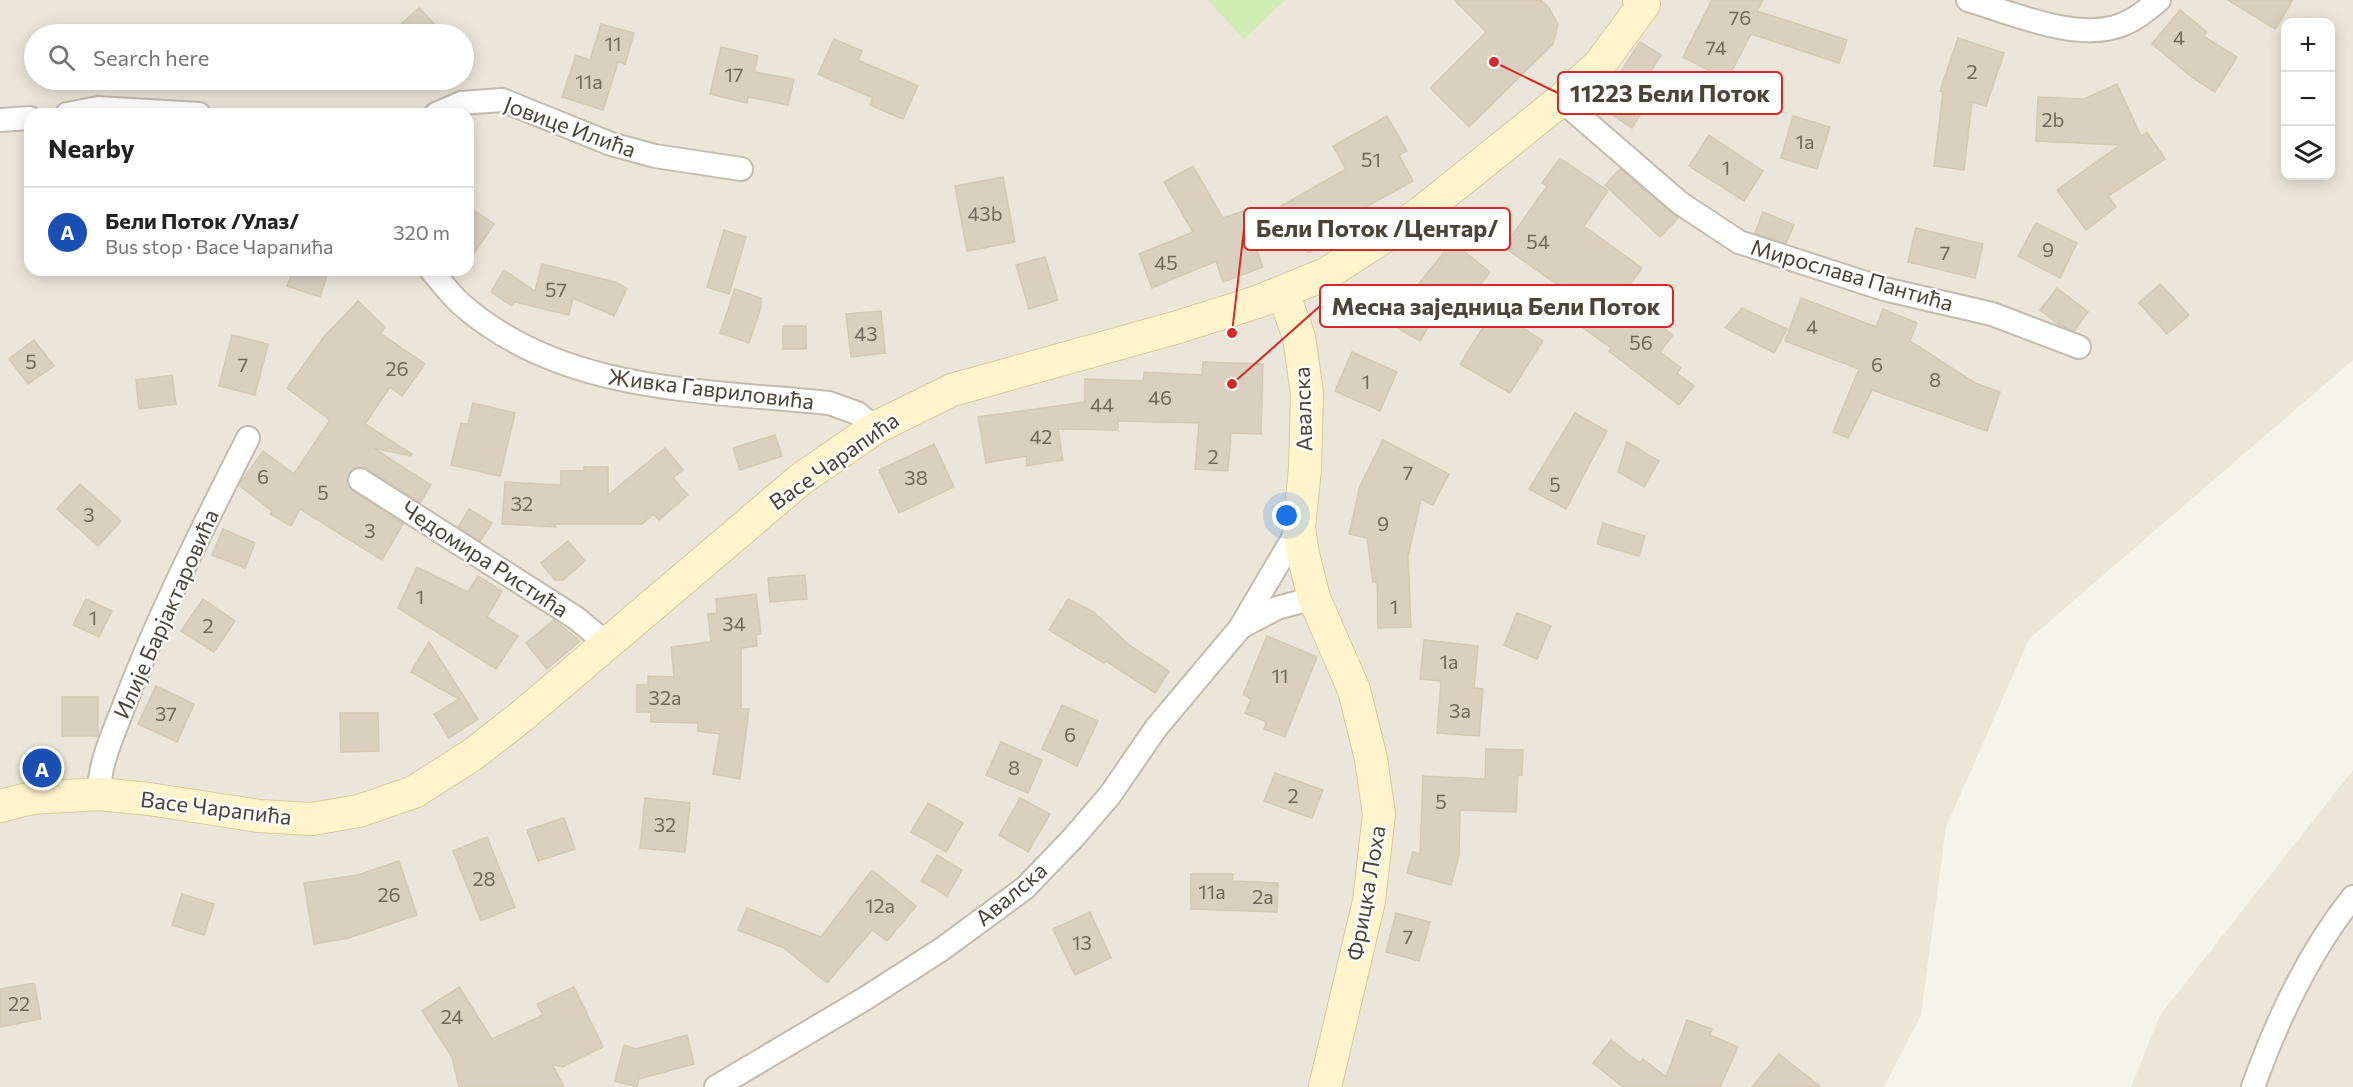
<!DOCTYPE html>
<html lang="en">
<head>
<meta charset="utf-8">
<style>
  body { margin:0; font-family:Commissioner,sans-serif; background:#f2f2f2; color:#222 }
  .controls { position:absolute; right:18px; top:18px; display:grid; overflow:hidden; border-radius:12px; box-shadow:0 3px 15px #0003 }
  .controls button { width:54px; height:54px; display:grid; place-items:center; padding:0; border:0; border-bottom:2px solid #e0e0e0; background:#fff; color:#222; font:30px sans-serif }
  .you { position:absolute; left:1287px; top:516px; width:21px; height:21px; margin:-15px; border:4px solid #fff; border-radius:50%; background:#1a73e8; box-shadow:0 0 0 9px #1a73e833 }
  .badge { display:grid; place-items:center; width:39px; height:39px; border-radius:50%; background:#ff471a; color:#fff; font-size:20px; font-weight:700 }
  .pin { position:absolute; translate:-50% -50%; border:3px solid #fff; box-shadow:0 2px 6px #0006 }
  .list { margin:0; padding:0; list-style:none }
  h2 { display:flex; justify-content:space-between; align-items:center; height:78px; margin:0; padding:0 24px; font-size:26px }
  h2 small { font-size:20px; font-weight:400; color:#767676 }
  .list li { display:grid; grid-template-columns:39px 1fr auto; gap:18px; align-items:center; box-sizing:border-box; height:90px; padding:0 24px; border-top:2px solid #e0e0e0 }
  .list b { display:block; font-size:22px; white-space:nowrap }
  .list p { margin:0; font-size:20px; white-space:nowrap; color:#767676 }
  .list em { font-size:20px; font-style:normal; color:#767676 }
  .icon { flex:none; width:33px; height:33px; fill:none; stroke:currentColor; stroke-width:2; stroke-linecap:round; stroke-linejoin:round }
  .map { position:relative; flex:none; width:2353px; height:1087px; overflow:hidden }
  .search { position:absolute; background:#fff; box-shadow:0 3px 15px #0003; left:24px; top:24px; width:450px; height:66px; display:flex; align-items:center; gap:15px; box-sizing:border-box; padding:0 21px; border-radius:33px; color:#767676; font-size:22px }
  .panel { position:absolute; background:#fff; box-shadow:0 3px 15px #0003; left:24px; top:108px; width:450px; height:168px; border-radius:18px }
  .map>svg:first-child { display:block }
  .residential { fill:#ebe6d9; fill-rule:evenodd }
  .green { fill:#cfecb2 }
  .building { fill:#d9d0c0; stroke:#d4c9b2; stroke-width:1.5 }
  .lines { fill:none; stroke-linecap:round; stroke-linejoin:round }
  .street-casing { stroke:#c3bcad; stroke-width:26 }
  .secondary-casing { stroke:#d8ca99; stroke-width:34 }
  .street { stroke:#fff; stroke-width:22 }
  .secondary { stroke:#fff5cd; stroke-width:32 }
  .labels { text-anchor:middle; stroke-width:4.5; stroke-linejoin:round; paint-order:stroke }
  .number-label { font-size:20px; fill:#6e685a }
  .street-label { font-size:22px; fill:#4b4538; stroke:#fff }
  .leader { fill:none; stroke:#d62828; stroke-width:2 }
  .callout-dot { fill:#d62828; stroke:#fff; stroke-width:2 }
  .callout { fill:#fff; stroke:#d62828; stroke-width:2 }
  .callout-label { font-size:24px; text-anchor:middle; font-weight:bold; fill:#4b4538 }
</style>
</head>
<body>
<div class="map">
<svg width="2353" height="1087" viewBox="0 0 2353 1087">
  <rect width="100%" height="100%" fill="#f6f3eb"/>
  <g class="residential">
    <path d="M0 0H2353V360L2029 639 1946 827 1921 1015 1884 1087H0ZM2286 22H2330V176H2286ZM34 34H464V80H34ZM30 114H468V270H30Z"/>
    <path d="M2353 770V1087H2131L2160 1015Z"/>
  </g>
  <path class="green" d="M1208 0H1285L1244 39Z"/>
  <g class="building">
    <path d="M1454 0H1541L1549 8 1558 24 1553 44 1469 127 1430 88 1486 32Z"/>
    <path d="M1712 0H1763L1757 11 1847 40 1839 63 1751 34 1727 80 1683 57Z"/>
    <path d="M2228 0H2293L2275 29Z"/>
    <path d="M419 8 444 34H390Z"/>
    <path d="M2180 10 2207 32 2203 36 2237 57 2215 92 2193 78 2152 44Z"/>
    <path d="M601 24 634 33 625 64 618 62 603 110 562 97 576 55 590 60Z"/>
    <path d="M1958 38 2004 53 1986 106 1972 102 1964 170 1934 166 1943 92 1940 91Z"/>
    <path d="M834 39 862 51 858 60 918 86 903 119 870 105 873 98 818 74Z"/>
    <path d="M1640 42 1661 55 1635 96 1647 104 1632 128 1599 106Z"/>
    <path d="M721 47 758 56 754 72 794 79 788 105 748 97 747 103 710 94Z"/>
    <path d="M2117 84 2141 136 2147 132 2165 159 2108 196 2116 207 2086 230 2057 190 2120 145 2036 141 2038 97 2084 99Z"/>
    <path d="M1387 116 1407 151 1399 155 1413 181 1346 218 1351 228 1308 253 1281 206 1346 169 1333 146Z"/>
    <path d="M1793 116 1830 127 1817 169 1781 158Z"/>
    <path d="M1709 135 1763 171 1744 201 1689 166Z"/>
    <path d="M1560 158 1608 191 1584 226 1642 268 1621 297 1673 335 1660 352 1681 368 1677 373 1694 386 1679 405 1609 351 1611 348 1557 309 1569 293 1504 247 1547 186 1542 183Z"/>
    <path d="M1193 166 1223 218 1243 211 1263 267 1223 282 1216 261 1152 288 1139 254 1193 232 1164 182Z"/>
    <path d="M1620 169 1678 218 1660 237 1605 185Z"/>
    <path d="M1003 177 1015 242 967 251 955 186Z"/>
    <path d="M468 206 494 224 468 262Z"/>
    <path d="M1763 212 1794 225 1786 243 1755 233Z"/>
    <path d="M2036 223 2077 243 2060 278 2018 256Z"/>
    <path d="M1916 228 1983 244 1975 278 1908 262Z"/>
    <path d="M724 230 746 237 729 294 707 287Z"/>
    <path d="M1452 242 1490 272 1467 301 1451 289 1420 341 1383 320 1403 286 1413 291Z"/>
    <path d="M1045 257 1058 300 1029 309 1016 265Z"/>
    <path d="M542 264 615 282 627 288 614 316 573 298 569 315 515 302 512 306 491 292 504 270 535 291Z"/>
    <path d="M293 270H329L320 297 287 286Z"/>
    <path d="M2160 284 2189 315 2167 334 2139 303Z"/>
    <path d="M2057 288 2088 312 2074 331 2061 326 2040 310Z"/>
    <path d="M735 289 761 298V307L749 343 720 333Z"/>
    <path d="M1801 298 1876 327 1883 309 1917 323 1910 341 1975 383 2000 392 1987 431 1872 390 1848 438 1833 432 1859 369 1785 341Z"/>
    <path d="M358 301 385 327 380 333 425 364 402 396 390 387 365 424 412 454 411 456 373 448 431 485 420 503 367 468H354L347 479 353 491 403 524 382 560 300 509 291 526 270 514 272 511 239 485 263 451 294 474 330 420 287 388 323 338Z"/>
    <path d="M1742 308 1787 329 1774 353 1725 328Z"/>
    <path d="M1494 310 1543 341 1510 393 1460 364Z"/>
    <path d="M881 311 885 353 851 357 846 314Z"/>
    <rect x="783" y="326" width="23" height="23"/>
    <path d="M232 335 268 344 255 395 219 386Z"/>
    <path d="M34 340 54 366 28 384 9 359Z"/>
    <path d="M1352 352 1397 372 1380 411 1335 391Z"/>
    <path d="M1203 362 1263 364 1261 434 1231 433 1228 471 1195 469 1199 423 1118 421V430L1058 429 1063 460 1027 466 1026 456 986 463 978 417 1085 402V379L1143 381 1144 372 1202 375Z"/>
    <path d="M172 375 176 404 139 409 136 380Z"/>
    <path d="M473 403 515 413 500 476 451 465 461 423 468 424Z"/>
    <path d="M1575 413 1607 431 1566 509 1529 489Z"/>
    <path d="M775 435 782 456 740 470 733 448Z"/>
    <path d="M1383 440 1449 474 1433 505 1421 499 1408 556 1411 627 1378 628 1377 581 1373 582 1367 538 1349 534 1360 486Z"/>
    <path d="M1627 442 1659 461 1644 487 1618 472Z"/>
    <path d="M934 444 954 487 899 513 879 470Z"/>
    <path d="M665 448 683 470 673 478 688 495 659 520 654 514 642 524H554L556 527 502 524 505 482 561 485V471H584V467H608V495Z"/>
    <path d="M80 484 121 521 98 546 57 509Z"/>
    <path d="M469 509 492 523 480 541 458 527Z"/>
    <path d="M1603 523 1645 536 1639 556 1597 544Z"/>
    <path d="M223 529 255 543 245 568 212 555Z"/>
    <path d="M568 541 585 561 563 580H555L541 563Z"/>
    <path d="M417 567 468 592 478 576 502 591 487 617 518 636 496 669 398 608Z"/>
    <path d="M805 575 807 599 770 602 768 578Z"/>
    <path d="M756 594 761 634 756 635 757 646 741 648V709H749L740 779 713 774 720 734 698 731V723L651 722V712H637V685H648V676L674 677 671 647 711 642 708 614 717 613 716 599Z"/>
    <path d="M86 599 112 611 99 637 73 625Z"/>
    <path d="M203 599 235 621 214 652 181 631Z"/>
    <path d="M1068 599 1094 612 1129 645 1169 671 1155 693 1106 661 1104 663 1049 630Z"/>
    <path d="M1517 613 1551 626 1537 659 1504 645Z"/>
    <path d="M554 620 580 641 547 669 526 643Z"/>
    <path d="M1267 636 1317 657 1285 737 1264 729 1266 722 1245 713 1251 699 1243 695Z"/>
    <path d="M1424 640 1478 646 1474 688 1483 689 1479 736 1437 733 1441 681 1420 679Z"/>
    <path d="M429 642 478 719 449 738 434 714 459 699 411 672Z"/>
    <path d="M156 686 194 704 177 742 138 724Z"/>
    <rect x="62" y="697" width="36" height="39"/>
    <path d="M1062 705 1098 721 1077 766 1042 749Z"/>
    <path d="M340 713H378L379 751 341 752Z"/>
    <path d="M1001 742 1042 760 1028 793 986 775Z"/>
    <path d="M1486 749 1523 750 1522 775H1518L1516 812 1460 810 1459 855 1451 885 1407 873 1413 852 1420 854 1423 776 1485 779Z"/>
    <path d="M1275 773 1323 790 1312 818 1264 801Z"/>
    <path d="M645 798 690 803 685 852 640 848Z"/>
    <path d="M1020 798 1050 814 1028 852 999 835Z"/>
    <path d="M928 803 963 823 946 852 911 832Z"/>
    <path d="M564 818 575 849 538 861 527 830Z"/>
    <path d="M487 837 515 907 481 921 453 851Z"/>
    <path d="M937 855 962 870 947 896 921 881Z"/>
    <path d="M399 861 417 915 349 938 314 944 304 883 358 875Z"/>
    <path d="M872 870 916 906 887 941 872 930 827 983 784 948 738 930 747 908 821 937Z"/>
    <path d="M1191 874H1233L1232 881 1278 883 1277 912 1191 909Z"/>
    <path d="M182 894 214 904 204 935 172 925Z"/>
    <path d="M1090 912 1111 958 1075 975 1053 929Z"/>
    <path d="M1396 913 1430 922 1419 961 1386 952Z"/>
    <path d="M34 983 41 1019 0 1027V989Z"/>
    <path d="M459 987 492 1039 543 1015 537 1004 574 987 603 1047 562 1067 552 1064 564 1087H459L452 1057 422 1011Z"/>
    <path d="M1687 1020 1712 1029 1710 1035 1738 1047 1720 1087H1623L1593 1063 1611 1040 1640 1063 1643 1059 1666 1077Z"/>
    <path d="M687 1035 694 1064 639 1079 637 1087 615 1081 624 1045 636 1049Z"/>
    <path d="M1779 1054 1821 1087H1752Z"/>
  </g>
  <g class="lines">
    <g class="street-casing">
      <g id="street">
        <path d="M1968 0C2012 13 2077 42 2121 25 2135 20 2147 10 2159 0"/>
        <path d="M1561 100 1680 203 1739 242 1884 289 1992 314 2079 347"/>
        <path d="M67 114 98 108 199 114"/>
        <path d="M436 114 461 103 502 100 611 144 655 156 741 169"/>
        <path d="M0 120 30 118"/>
        <path d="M431 270C440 281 450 294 461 304 562 393 702 390 829 403L857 413 875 428"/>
        <path d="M360 480 576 618 606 643"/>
        <path d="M1241 627 1277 608 1314 598"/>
        <path d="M99 794C99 762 114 733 125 703 160 612 204 525 248 438"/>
        <path d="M716 1087 866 998 942 949 1025 888 1073 838 1110 795 1156 728 1240 628 1299 528"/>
        <path d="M2253 1087C2277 1020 2308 953 2353 897"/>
      </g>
    </g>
    <g class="secondary-casing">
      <g id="secondary">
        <path d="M1283 293 1299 337 1307 393 1305 469 1299 528 1303 554 1314 598 1354 690 1371 759 1379 814 1369 901 1325 1087"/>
        <path d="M0 806 32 798 99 794 149 799 259 816 312 819 359 811 414 792 472 755 522 716 801 479 875 428 952 390 1178 327 1257 302 1326 274 1418 215 1561 100 1600 64 1644 4 1639 0"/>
      </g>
    </g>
    <use href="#street" class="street"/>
    <use href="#secondary" class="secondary"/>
  </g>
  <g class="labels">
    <g class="number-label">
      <text x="1740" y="25">76</text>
      <text x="2179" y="45">4</text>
      <text x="613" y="51">11</text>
      <text x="1716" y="55">74</text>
      <text x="1972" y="79">2</text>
      <text x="734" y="82">17</text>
      <text x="589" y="89">11a</text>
      <text x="2053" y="127">2b</text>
      <text x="1805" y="149">1a</text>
      <text x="1371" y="167">51</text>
      <text x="1726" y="175">1</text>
      <text x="985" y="221">43b</text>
      <text x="1538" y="249">54</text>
      <text x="2048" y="257">9</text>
      <text x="1945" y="260">7</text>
      <text x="1166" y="270">45</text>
      <text x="556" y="297">57</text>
      <text x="1812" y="334">4</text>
      <text x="866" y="341">43</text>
      <text x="1641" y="350">56</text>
      <text x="31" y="369">5</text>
      <text x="243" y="372">7</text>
      <text x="1877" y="372">6</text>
      <text x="397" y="376">26</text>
      <text x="1935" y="387">8</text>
      <text x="1366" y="389">1</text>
      <text x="1160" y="405">46</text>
      <text x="1102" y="412">44</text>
      <text x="1041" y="444">42</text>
      <text x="1213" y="464">2</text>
      <text x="1408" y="480">7</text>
      <text x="263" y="484">6</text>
      <text x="916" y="485">38</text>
      <text x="1555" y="492">5</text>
      <text x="323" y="500">5</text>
      <text x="522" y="511">32</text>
      <text x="89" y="522">3</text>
      <text x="1383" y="531">9</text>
      <text x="370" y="538">3</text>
      <text x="420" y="604">1</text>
      <text x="1394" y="614">1</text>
      <text x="93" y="625">1</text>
      <text x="734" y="631">34</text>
      <text x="208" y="633">2</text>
      <text x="1449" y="669">1a</text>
      <text x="1280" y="683">11</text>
      <text x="665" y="705">32a</text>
      <text x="1460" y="718">3a</text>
      <text x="166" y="721">37</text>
      <text x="1070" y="742">6</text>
      <text x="1014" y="775">8</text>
      <text x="1293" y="803">2</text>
      <text x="1441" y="809">5</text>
      <text x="665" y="832">32</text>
      <text x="484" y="886">28</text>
      <text x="1212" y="899">11a</text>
      <text x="389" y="902">26</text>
      <text x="1263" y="904">2a</text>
      <text x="880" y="913">12a</text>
      <text x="1408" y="944">7</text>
      <text x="1082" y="950">13</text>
      <text x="19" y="1011">22</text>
      <text x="452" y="1024">24</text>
    </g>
    <g class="street-label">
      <text transform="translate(570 127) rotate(20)" y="8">Јовице Илића</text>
      <text transform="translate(1852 275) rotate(16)" y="8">Мирослава Пантића</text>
      <text transform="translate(711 389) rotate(7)" y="8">Живка Гавриловића</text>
      <text transform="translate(1303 409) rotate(-92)" y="8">Авалска</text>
      <text transform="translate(834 461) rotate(-35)" y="8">Васе Чарапића</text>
      <text transform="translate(485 559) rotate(33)" y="8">Чедомира Ристића</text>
      <text transform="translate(166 614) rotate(-66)" y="8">Илије Барјактаровића</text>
      <text transform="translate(216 808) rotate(7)" y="8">Васе Чарапића</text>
      <text transform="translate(1366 893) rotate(-80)" y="8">Фрицка Лоха</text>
      <text transform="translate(1011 894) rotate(-40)" y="8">Авалска</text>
    </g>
  </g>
  <path class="leader" d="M1494 62L1558 93M1232 333L1244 229M1232 384L1320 306"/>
  <g class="callout-dot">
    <circle cx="1494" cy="62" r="6"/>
    <circle cx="1232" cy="333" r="6"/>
    <circle cx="1232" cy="384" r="6"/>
  </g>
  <g class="callout">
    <rect x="1558" y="72" width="224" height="42" rx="6"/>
    <rect x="1244" y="208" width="266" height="42" rx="6"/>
    <rect x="1320" y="285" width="353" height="42" rx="6"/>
  </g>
  <g class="callout-label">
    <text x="1670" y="102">11223 Бели Поток</text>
    <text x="1377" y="237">Бели Поток /Центар/</text>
    <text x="1496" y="315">Месна заједница Бели Поток</text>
  </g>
</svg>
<div class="controls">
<button>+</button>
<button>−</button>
<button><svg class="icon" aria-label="layers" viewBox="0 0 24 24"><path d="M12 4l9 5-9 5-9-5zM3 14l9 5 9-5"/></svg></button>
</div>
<div class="you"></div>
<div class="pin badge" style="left:42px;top:768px;background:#1a4fb4">A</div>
<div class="search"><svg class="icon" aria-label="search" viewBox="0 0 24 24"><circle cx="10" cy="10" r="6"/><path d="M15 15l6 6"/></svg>Search here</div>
<section class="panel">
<h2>Nearby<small></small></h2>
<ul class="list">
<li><span class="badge" style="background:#1a4fb4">A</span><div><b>Бели Поток /Улаз/</b><p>Bus stop · Васе Чарапића</p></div><em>320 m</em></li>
</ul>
</section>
</div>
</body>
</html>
